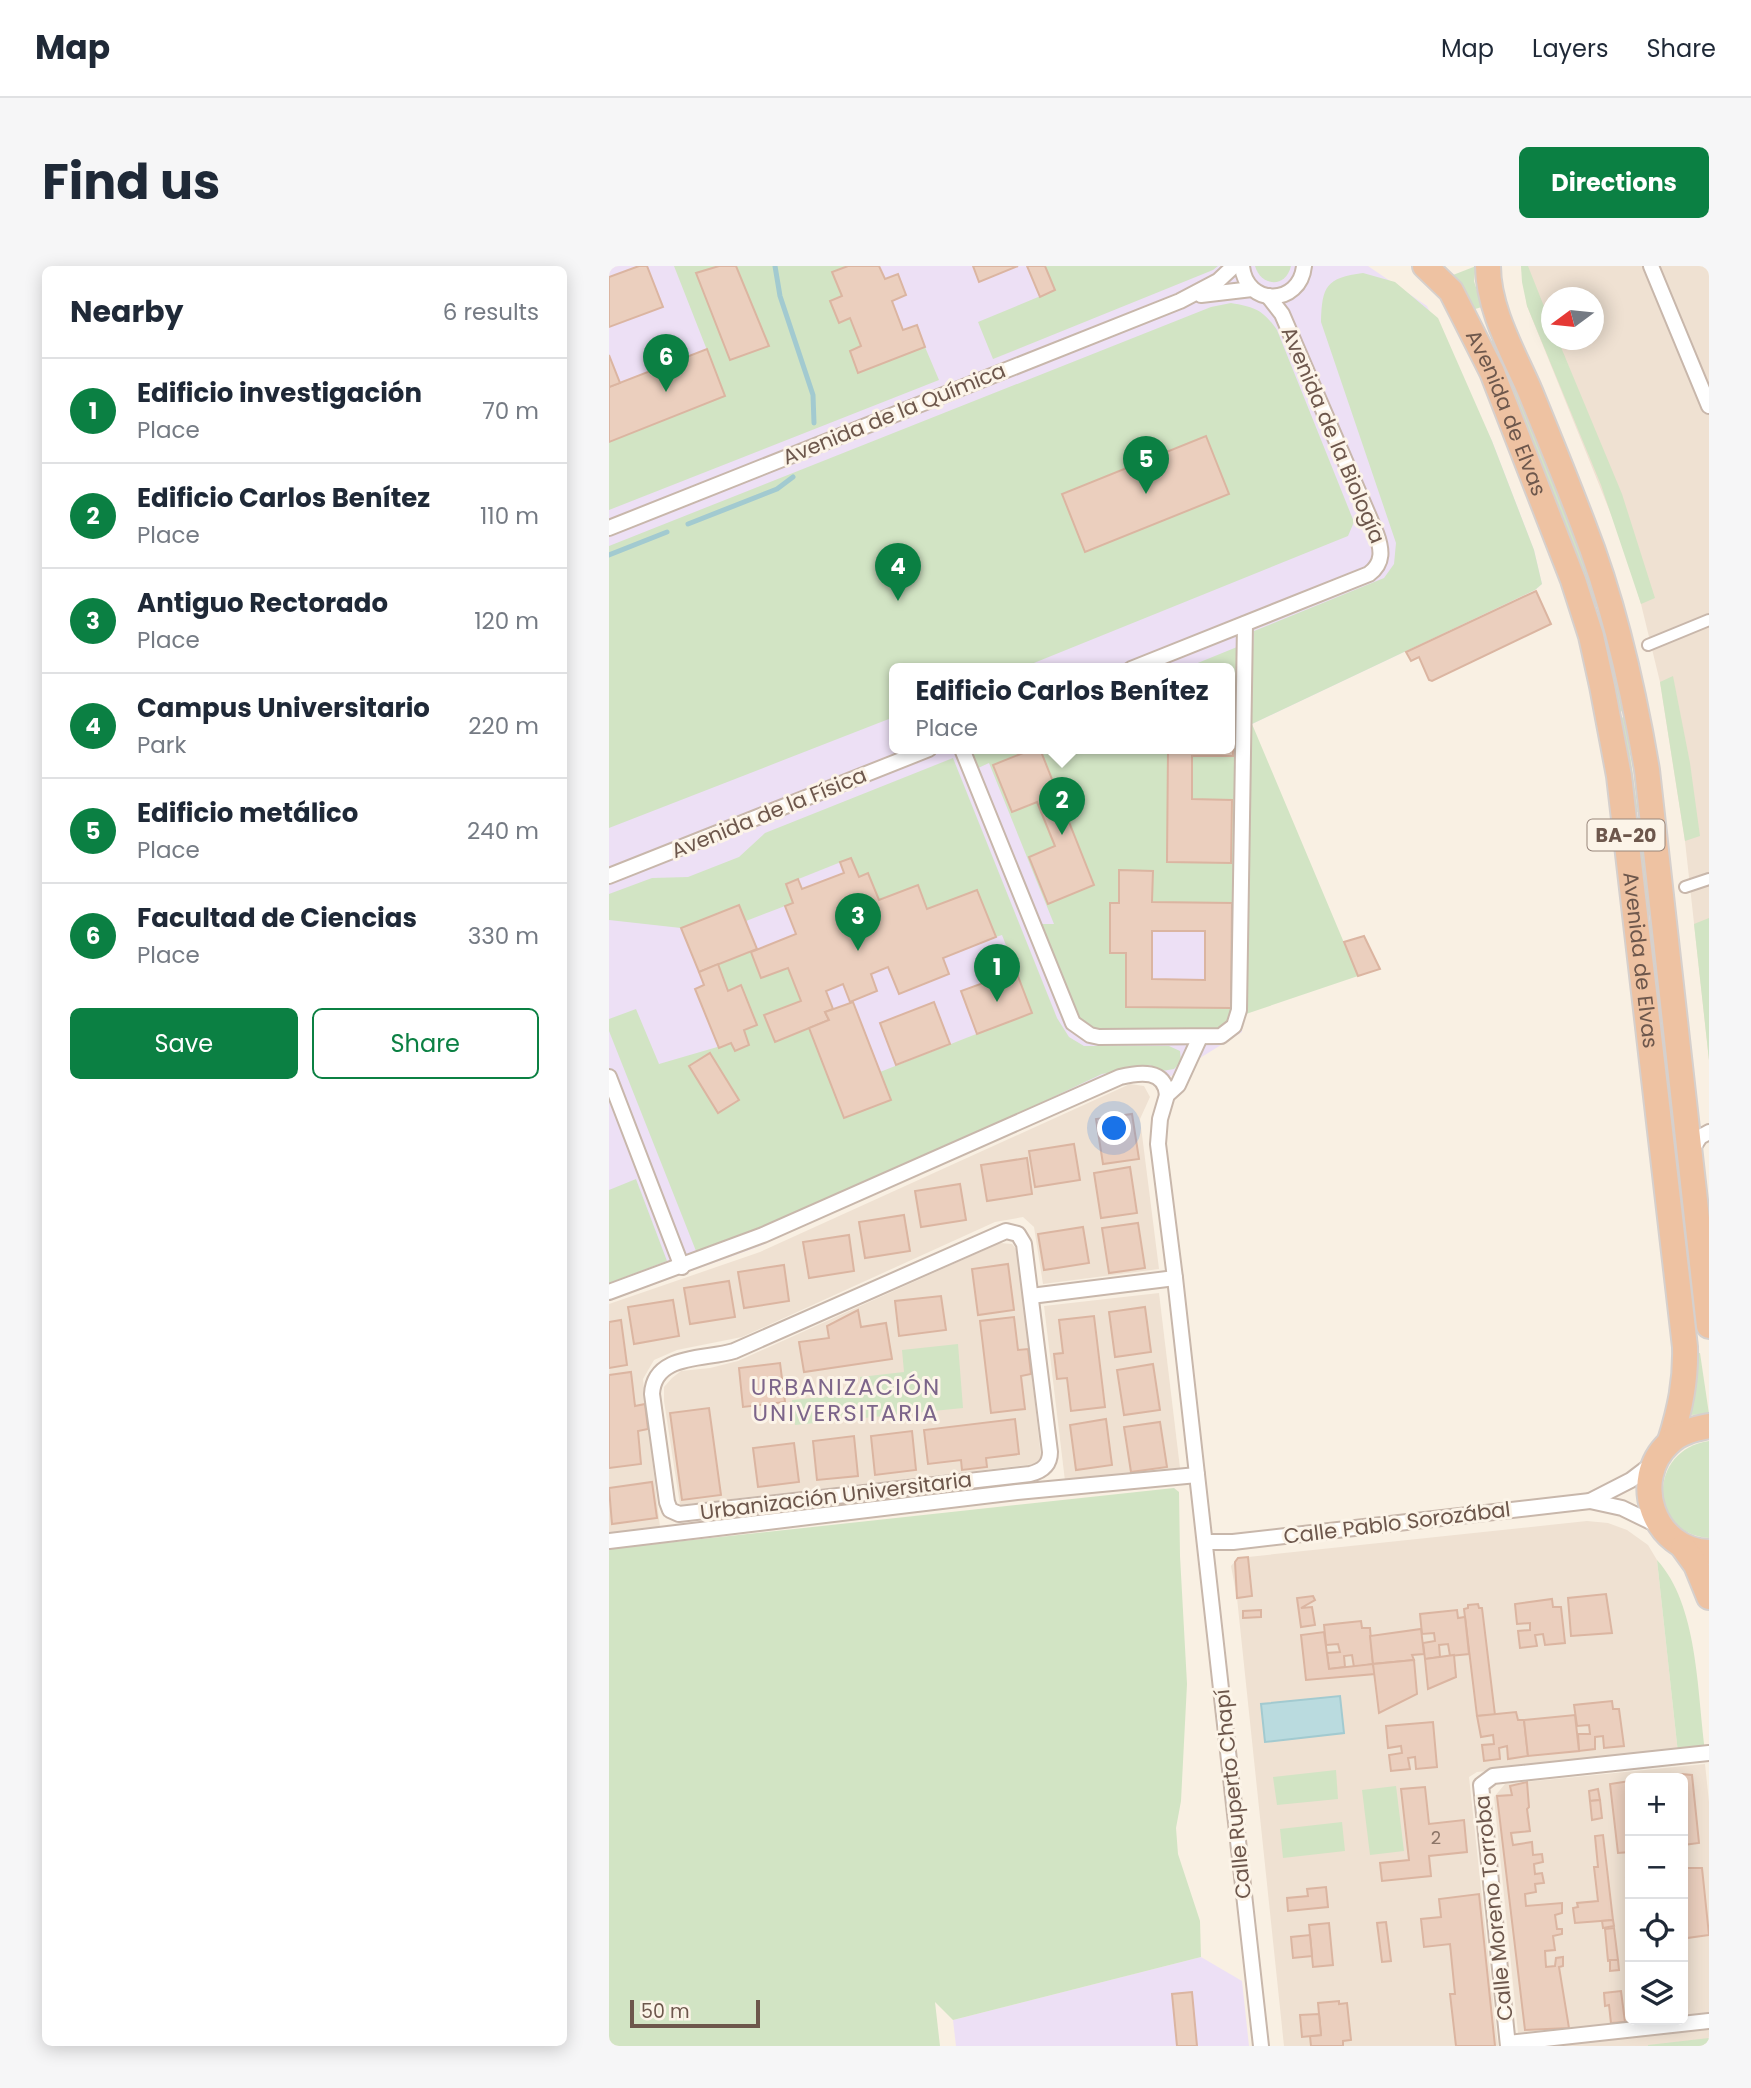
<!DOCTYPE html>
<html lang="en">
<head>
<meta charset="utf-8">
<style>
  body { margin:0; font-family:Poppins,sans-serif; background:#f6f6f7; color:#1f2937 }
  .controls { position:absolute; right:21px; bottom:21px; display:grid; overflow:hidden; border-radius:10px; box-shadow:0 4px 18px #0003 }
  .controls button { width:63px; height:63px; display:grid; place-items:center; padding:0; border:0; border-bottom:2px solid #e0e1e3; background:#fff; color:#1f2937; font:35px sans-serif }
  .compass { position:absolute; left:932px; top:21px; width:63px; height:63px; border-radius:50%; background:#fff; box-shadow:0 4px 18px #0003; rotate:255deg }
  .scale { position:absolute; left:21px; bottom:18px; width:130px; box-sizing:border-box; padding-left:7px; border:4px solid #6d574c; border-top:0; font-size:19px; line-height:24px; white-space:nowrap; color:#6d574c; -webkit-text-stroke:5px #fcf4e8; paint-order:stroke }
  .you { position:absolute; left:506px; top:863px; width:24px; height:24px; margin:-18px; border:5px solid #fff; border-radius:50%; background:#1a73e8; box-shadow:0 0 0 10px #1a73e833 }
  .badge { display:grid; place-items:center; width:46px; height:46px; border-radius:50%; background:#0b8043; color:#fff; font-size:23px; font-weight:700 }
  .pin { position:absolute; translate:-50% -58px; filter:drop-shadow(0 2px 4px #0008) }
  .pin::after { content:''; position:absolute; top:37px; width:24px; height:21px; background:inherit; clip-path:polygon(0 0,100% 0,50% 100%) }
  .popup { position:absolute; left:280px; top:397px; width:346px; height:91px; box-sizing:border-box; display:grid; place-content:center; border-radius:10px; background:#fff; filter:drop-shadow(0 2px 5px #0005); font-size:23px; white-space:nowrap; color:#747a83 }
  .popup b { font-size:26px; color:#1f2937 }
  .popup::after { content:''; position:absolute; left:50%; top:100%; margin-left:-14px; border:14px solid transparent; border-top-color:#fff }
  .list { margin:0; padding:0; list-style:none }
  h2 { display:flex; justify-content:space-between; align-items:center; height:91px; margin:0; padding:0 28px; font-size:30px }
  h2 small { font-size:23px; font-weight:400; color:#747a83 }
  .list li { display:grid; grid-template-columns:46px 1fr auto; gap:21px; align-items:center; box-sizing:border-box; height:105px; padding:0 28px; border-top:2px solid #e0e1e3 }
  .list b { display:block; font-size:26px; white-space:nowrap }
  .list p { margin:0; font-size:23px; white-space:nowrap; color:#747a83 }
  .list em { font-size:23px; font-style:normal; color:#747a83 }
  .actions { display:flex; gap:14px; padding:21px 28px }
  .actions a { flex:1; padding:16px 0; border:2px solid #0b8043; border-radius:10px; text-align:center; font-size:24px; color:#0b8043 }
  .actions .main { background:#0b8043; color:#fff }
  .icon { flex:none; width:38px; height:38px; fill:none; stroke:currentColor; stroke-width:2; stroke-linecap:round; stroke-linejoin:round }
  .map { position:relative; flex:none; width:1100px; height:1780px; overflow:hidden; border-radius:10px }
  header { display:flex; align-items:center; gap:42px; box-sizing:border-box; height:98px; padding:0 35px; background:#fff; border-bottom:2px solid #e0e1e3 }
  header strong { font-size:33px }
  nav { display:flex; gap:38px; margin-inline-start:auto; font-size:24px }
  .intro { display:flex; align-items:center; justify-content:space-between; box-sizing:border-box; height:168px; padding:0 42px }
  h1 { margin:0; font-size:49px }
  .button { padding:18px 32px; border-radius:10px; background:#0b8043; color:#fff; font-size:24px; font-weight:700 }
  main { display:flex; gap:42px; padding:0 42px }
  aside { flex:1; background:#fff; border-radius:10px; box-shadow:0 4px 18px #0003 }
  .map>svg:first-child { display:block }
  .residential { fill:#efe1d2; fill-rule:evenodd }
  .education { fill:#ede0f5; fill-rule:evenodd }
  .green { fill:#d2e4c4; fill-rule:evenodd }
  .water { fill:#badbdf; stroke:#a2cad0; stroke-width:2 }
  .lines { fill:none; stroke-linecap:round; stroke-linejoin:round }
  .stream { stroke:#a2cad0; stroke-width:5 }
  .building { fill:#ebcfbe; stroke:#dbb5a1; stroke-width:2; fill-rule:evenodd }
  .pedestrian-casing { stroke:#c8b7ab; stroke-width:14 }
  .minor-casing { stroke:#c8b7ab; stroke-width:18 }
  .trunk-casing { stroke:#d6d0cd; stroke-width:28 }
  .pedestrian { stroke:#fff; stroke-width:10 }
  .minor { stroke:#fff; stroke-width:14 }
  .trunk { stroke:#eec2a2; stroke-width:24 }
  .labels { text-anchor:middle; stroke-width:6; stroke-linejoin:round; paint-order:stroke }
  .number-label { font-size:18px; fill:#8c7568 }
  .shield { fill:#fcf4e8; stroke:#98867b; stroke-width:2 }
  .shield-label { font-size:19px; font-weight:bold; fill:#6d574c }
  .street-label { font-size:21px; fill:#6d574c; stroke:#fcf4e8 }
  .neighbourhood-label { font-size:23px; letter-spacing:2px; fill:#7c658a; stroke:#fcf4e8 }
</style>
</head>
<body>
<header>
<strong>Map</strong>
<nav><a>Map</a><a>Layers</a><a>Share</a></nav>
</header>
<div class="intro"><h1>Find us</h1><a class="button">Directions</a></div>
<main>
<aside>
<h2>Nearby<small>6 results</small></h2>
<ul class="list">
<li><span class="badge">1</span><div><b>Edificio investigación</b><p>Place</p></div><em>70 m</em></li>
<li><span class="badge">2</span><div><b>Edificio Carlos Benítez</b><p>Place</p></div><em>110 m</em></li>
<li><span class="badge">3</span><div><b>Antiguo Rectorado</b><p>Place</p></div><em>120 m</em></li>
<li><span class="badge">4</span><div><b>Campus Universitario</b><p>Park</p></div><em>220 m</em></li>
<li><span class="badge">5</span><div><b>Edificio metálico</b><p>Place</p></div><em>240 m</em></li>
<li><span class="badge">6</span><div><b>Facultad de Ciencias</b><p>Place</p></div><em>330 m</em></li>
</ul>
<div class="actions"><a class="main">Save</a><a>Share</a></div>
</aside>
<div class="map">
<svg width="1100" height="1780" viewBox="0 0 1100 1780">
  <rect width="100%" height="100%" fill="#f9f0e3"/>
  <g class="residential">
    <path d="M912 0H1100V794L1076 575 1051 416 1032 338 1014 278 918 40ZM942 32H984V74H942Z"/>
    <path d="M521 818 535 820 541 831 531 853 550 1003 434 1018 425 961 414 951 386 956 133 1071 68 1084 45 1094 34 1113 51 1261 0 1268V1038L151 986Z"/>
    <path d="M391 977 403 978 409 985 432 1191 426 1198 71 1239 55 1135V1121L63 1112 72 1105 101 1102 129 1095Z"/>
    <path d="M550 1027 571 1202 456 1215 435 1040Z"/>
    <path d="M978 1255 999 1257 1018 1264 1039 1279 1048 1294 1069 1487 868 1506 860 1511 889 1780H675L628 1332 622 1300 629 1292Z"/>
    <path d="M1096 1498 1100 1536V1748L1074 1750V1512H1021V1754H1039L909 1767 885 1531 896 1518Z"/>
    <path d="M1100 1762V1780H938Z"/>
  </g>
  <g class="education">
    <path d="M0 0H759L818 40 883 175 925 284 933 318 926 324 641 459 633 766 549 818 531 813 508 819 151 980 0 1035ZM285 403H621V483H285Z"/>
    <path d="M592 1691 633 1715 640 1780H347L344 1754Z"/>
  </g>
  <g class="green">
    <path d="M65 0H239L224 6 233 30 230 56 241 52 252 80 241 85 249 107 316 81 330 114 0 244V176L116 130Z"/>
    <path d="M436 0H609L604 4 384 93 369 56 446 24Z"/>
    <path d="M646 0H682C677 22 652 21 646 0Z"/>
    <path d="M867 0 865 15 873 41 866 43 855 22 844 9Z"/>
    <path d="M912 0H919L942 58V74H949L1013 228 1046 332 1032 338 992 219 918 40 913 16Z"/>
    <path d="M754 7 786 16 829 52 883 175 925 284 933 318 926 324 643 458 749 710 634 749 640 459 645 365 775 312 785 298 787 277 712 56C713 20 717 12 754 7Z"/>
    <path d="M622 37C646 41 654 44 668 64L745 256 739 270 410 403H285V451L0 562V280L602 41Z"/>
    <path d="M888 73 978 300 988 341 982 343 879 76Z"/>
    <path d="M992 348 1015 445 1008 446 984 349Z"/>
    <path d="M628 381 623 745 619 756 607 764 486 766 469 753 430 658H445L380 497 367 503 362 489 376 483H424L384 500 403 546 428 536 446 580 420 591 439 638 484 619 431 483H559L583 533V490H624V426L621 425V403H574ZM511 604 544 605 543 636 623 637 622 742 517 741V687H501V637H510Z"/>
    <path d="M1064 410 1081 497 1091 570 1076 575 1051 416Z"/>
    <path d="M1016 451 1029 546H1023L1010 452Z"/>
    <path d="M344 492 448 752 460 771 475 780H560L571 785 572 796 565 803 553 805 541 799 493 808 321 889 153 962 87 985 0 765V753L27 743 50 798 122 777 140 779 135 764 148 758 132 720 119 725 109 698 142 686 153 712 179 702 192 735 156 749 200 762 235 852 281 834 271 806 423 746 393 669 387 671 368 624 318 643 309 619 270 634 258 607 250 611 242 592 177 618 184 637 137 655 130 639 72 662 0 654V628L43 612 79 611 130 591 156 567Z"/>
    <path d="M1025 551H1031L1042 647 1035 648Z"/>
    <path d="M1100 652V794L1085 658Z"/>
    <path d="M1043 655 1053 752 1046 753 1036 656Z"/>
    <path d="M1054 758 1065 855 1059 856 1048 759Z"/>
    <path d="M1066 863 1076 960 1070 961 1059 864Z"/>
    <path d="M27 913 58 995 0 1017V924Z"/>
    <path d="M349 1078 354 1142 186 1159 183 1134 252 1127 251 1111 295 1106 293 1084Z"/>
    <path d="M1091 1087 1100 1148 1082 1149 1086 1122 1084 1088Z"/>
    <path d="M1100 1175V1272C1039 1268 1038 1184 1100 1175Z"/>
    <path d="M565 1222 570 1226 571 1290 578 1418 572 1535 567 1562 569 1588 591 1655 592 1691 344 1754 326 1736 331 1780H0V1283Z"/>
    <path d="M1048 1294C1089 1339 1088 1424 1096 1483L1069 1487Z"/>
    <path d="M727 1504 729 1533 668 1539 664 1511Z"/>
    <path d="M787 1520 795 1585 761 1589 753 1524Z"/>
    <path d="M733 1556 736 1585 674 1592 671 1563Z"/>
    <path d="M1100 1772V1780H1039V1779Z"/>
  </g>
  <path class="water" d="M731 1430 735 1467 656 1476 652 1438Z"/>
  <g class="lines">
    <g class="stream">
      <path d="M166 0 171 30 204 129 205 157"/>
      <path d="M79 258 168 223 184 211"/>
      <path d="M0 289 58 266"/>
    </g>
  </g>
  <g class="building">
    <path d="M30 0H38L54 41 0 61V11Z"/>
    <path d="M110 0H127L160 80 121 94 87 7Z"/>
    <path d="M239 0H270L276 13 289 8 297 29 283 35 294 64 308 59 316 81 249 107 241 85 252 80 241 52 230 57 221 35 233 30 223 6Z"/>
    <path d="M364 0H409L370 16Z"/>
    <path d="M418 0H436L446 24 431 31Z"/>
    <path d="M98 83 116 130 0 176V121Z"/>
    <path d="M0 89 11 117 0 121Z"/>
    <path d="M597 170 620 228 476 286 453 228Z"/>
    <path d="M927 325 942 358 823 415 820 414 810 391 802 395 797 386Z"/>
    <path d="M621 425H624V490H583V533L623 534 622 597 558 596 559 483H621Z"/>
    <path d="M424 483H431L485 619 439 638 420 591 446 580 428 536 403 546 384 499Z"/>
    <path d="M242 592 250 611 259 607 270 634 309 619 318 643 368 624 387 671 334 692 340 708 290 728 279 701 262 708 268 725 241 736 234 718 217 725 224 743 216 746 220 754 166 776 155 749 192 735 179 702 152 712 142 686 187 668 176 640 184 637 177 618 189 613 193 623 235 607 231 596Z"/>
    <path d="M510 604 544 605 543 636 623 637 622 742 517 741V687H501V637H510ZM543 665H596V714L543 713Z"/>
    <path d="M130 639 148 683 90 706 72 662Z"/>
    <path d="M755 670 771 703 749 710 735 676Z"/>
    <path d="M109 698 119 725 132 719 148 759 135 764 140 779 126 785 122 777 110 782 86 723 95 719 90 706Z"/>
    <path d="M407 705 423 747 368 768 352 725Z"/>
    <path d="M244 736 282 834 235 852 200 762 220 754 216 746Z"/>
    <path d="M325 736 341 778 287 799 271 757Z"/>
    <path d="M101 787 130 834 109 847 80 800Z"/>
    <path d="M523 848 530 893 494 898 487 853Z"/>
    <path d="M465 878 471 914 426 921 420 885Z"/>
    <path d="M418 892 423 928 378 935 372 899Z"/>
    <path d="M521 901 528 947 492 952 485 907Z"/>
    <path d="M351 918 357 954 312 961 306 925Z"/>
    <path d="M295 949 301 985 256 992 250 956Z"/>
    <path d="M529 957 536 1002 500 1007 493 962Z"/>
    <path d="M474 961 480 997 435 1004 429 968Z"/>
    <path d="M240 969 245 1005 200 1012 194 976Z"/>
    <path d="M399 998 405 1044 369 1049 363 1003Z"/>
    <path d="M175 999 180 1035 135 1042 129 1006Z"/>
    <path d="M120 1015 126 1051 81 1058 75 1022Z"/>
    <path d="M332 1030 337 1064 290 1070 286 1035Z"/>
    <path d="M64 1034 70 1070 25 1078 19 1041Z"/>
    <path d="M536 1041 542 1086 506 1091 500 1046Z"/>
    <path d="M249 1044 252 1061 277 1057 283 1093 195 1106 190 1076 220 1072 218 1060Z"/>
    <path d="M485 1050 496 1141 462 1145 458 1112 448 1113 445 1088 454 1087 450 1054Z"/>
    <path d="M405 1051 409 1084 419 1083 422 1108 412 1110 416 1143 382 1147 371 1055Z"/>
    <path d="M12 1054 18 1099 0 1102V1056Z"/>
    <path d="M171 1097 176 1136 134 1141 130 1102Z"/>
    <path d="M544 1098 551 1144 515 1149 508 1104Z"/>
    <path d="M22 1106 26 1140 36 1138 39 1163 29 1165 32 1198 0 1202V1109Z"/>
    <path d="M100 1142 112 1229 73 1234 61 1147Z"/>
    <path d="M406 1153 410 1188 377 1192 378 1201 353 1204 352 1194 319 1198 315 1164Z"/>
    <path d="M497 1153 503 1199 467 1204 461 1159Z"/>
    <path d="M551 1156 558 1201 522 1206 515 1161Z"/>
    <path d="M303 1165 307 1204 266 1209 262 1170Z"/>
    <path d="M245 1170 249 1210 208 1214 204 1175Z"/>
    <path d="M185 1177 190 1216 149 1221 144 1182Z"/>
    <path d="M43 1216 48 1252 3 1258 0 1222Z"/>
    <path d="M639 1291 643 1330 628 1332 626 1296 629 1292Z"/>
    <path d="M997 1328 1003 1367 962 1370 959 1332Z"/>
    <path d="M704 1330 706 1334 692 1342 703 1341 706 1359 692 1361 688 1332Z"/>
    <path d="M943 1333 944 1341H952L956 1377 936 1379 934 1368 926 1369 928 1380 911 1382 909 1365 921 1364V1357L908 1358 906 1338Z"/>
    <path d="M869 1338 870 1342H873L886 1449 868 1450 855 1343 859 1342V1339Z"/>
    <path d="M652 1344V1351L634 1352V1345Z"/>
    <path d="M848 1344 849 1352 856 1351 860 1388 841 1390 839 1378 830 1379 831 1391 816 1393 814 1377 826 1375 825 1367 813 1368 811 1348Z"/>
    <path d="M752 1355 753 1362H761L764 1398 745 1401 743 1389 735 1390 736 1401 720 1403 718 1387 731 1386 729 1378 717 1379 715 1359Z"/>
    <path d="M812 1363 815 1388 803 1389 805 1394 764 1398 761 1370Z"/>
    <path d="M715 1366 720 1403 764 1398 766 1408 697 1414 692 1369Z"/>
    <path d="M845 1389 847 1411 819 1423 816 1393Z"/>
    <path d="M805 1394 808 1428 770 1447 764 1398Z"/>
    <path d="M1003 1435 1004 1443H1010L1015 1480 995 1482 994 1470 986 1471V1483L970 1485 969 1468H981L980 1459 968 1460 965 1439Z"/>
    <path d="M907 1446 909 1454H915L919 1490 899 1493 898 1480 890 1482 891 1493 875 1495 873 1479 885 1478 884 1469 872 1471 868 1450Z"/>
    <path d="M966 1449 970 1485 919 1490 915 1454Z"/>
    <path d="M824 1456 828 1501 807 1503 806 1491 799 1492 801 1503 782 1505 780 1489 793 1487 792 1480 779 1482 777 1460Z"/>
    <path d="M1072 1508 1083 1509 1090 1577 1074 1579V1512H1060V1510Z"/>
    <path d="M1021 1515V1586L1009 1587 1001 1518Z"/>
    <path d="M918 1516 920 1541 918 1543 921 1565 902 1567 904 1579 923 1576 924 1589 933 1588 934 1596 925 1598 926 1608 933 1607 935 1617 926 1618 927 1626 916 1628 917 1640 953 1637V1647L946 1649 948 1663H953V1668L944 1670 946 1684 936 1685 937 1701 946 1700 947 1692 954 1691V1700L950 1701 960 1762 916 1764 888 1530 903 1529 901 1520Z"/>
    <path d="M816 1521 820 1558 855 1554 858 1586 820 1590 822 1610 773 1615 771 1597 800 1594 792 1523Z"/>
    <path d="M989 1523 991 1534 981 1535 980 1525Z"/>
    <path d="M991 1534 993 1552 983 1554 981 1535Z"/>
    <path d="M994 1569 1004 1654 966 1657 964 1642 969 1641 968 1637 989 1635 985 1601H989L986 1570Z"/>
    <path d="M1074 1602H1093L1100 1669 1078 1672 1074 1637Z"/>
    <path d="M1021 1611V1653L1017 1612Z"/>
    <path d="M717 1621 719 1641 679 1645 678 1632 699 1630 698 1623Z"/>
    <path d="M870 1628 886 1780H847L841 1728H846L841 1678 815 1681 812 1653 832 1651 830 1633Z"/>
    <path d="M1004 1654 1005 1660 994 1662 993 1655Z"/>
    <path d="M777 1656 782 1695 773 1696 768 1657Z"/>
    <path d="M720 1657 724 1699 704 1701 700 1659Z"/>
    <path d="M1005 1662 1009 1694 999 1695 996 1663Z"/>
    <path d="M701 1669 703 1690 684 1692 682 1671Z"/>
    <path d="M1001 1694H1009L1010 1704 1001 1705Z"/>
    <path d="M1012 1725 1016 1756 1002 1757 1000 1739 996 1740 995 1727Z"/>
    <path d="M583 1726 588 1780H568L563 1728Z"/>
    <path d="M730 1735V1738L738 1737 742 1774 734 1775V1780H702L701 1770 712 1769 709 1737Z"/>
    <path d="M710 1748 712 1769 693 1771 691 1749Z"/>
  </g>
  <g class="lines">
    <g class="pedestrian-casing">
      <g id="pedestrian">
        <path d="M1039 379 1100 354"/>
        <path d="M1076 621 1100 613"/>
      </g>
    </g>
    <g class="minor-casing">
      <g id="minor">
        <path d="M633 0C637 41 691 40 695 0"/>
        <path d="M1042 0 1100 140"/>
        <path d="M592 29 643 23"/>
        <path d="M0 262 571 35 609 15 625 0"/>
        <path d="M522 403 760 308C775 297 773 283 767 267L673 48 659 30"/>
        <path d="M353 483 464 757 481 769 490 771 612 770 625 760 630 744 636 358"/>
        <path d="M0 610 320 483"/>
        <path d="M591 771 569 819 558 829 551 853 549 878 566 1012 652 1780"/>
        <path d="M0 811 73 1001"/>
        <path d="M1082 885 1091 871 1100 866"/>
        <path d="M397 965 409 968 415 978 441 1186C441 1199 433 1205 421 1208L70 1248 61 1244 58 1236 43 1128C45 1087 97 1094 125 1085Z"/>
        <path d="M0 1026 154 969 511 811C531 806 556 803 558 829"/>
        <path d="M422 1030 566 1012"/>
        <path d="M981 1235 1013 1242 1048 1259"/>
        <path d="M0 1275 408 1226 588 1209"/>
        <path d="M596 1276H624L981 1235 1022 1214 1043 1198"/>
        <path d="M899 1777 1100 1755"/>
        <path d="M899 1780 872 1519 884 1510 1100 1487"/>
      </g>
    </g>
    <g class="trunk-casing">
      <g id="trunk">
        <path id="s1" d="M816 0 842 25 883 106 964 314 982 370 993 420 1010 510 1076 1081C1077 1115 1071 1143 1061 1175"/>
        <path d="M879 0C879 43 904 86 921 125 939 169 957 213 974 258 1005 337 1024 421 1038 504L1100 1060"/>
        <path d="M1100 1160C1085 1163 1071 1166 1060 1177 1020 1214 1045 1285 1100 1286"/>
        <path d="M1074 1281 1087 1299 1100 1331"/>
      </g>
    </g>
    <use href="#pedestrian" class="pedestrian"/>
    <use href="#minor" class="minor"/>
    <use href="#trunk" class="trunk"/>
  </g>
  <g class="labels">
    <g class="number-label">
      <text x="827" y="1578">2</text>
    </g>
    <rect class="shield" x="978.5" y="553.5" width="77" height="31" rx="5"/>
    <g class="shield-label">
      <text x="1017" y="576">BA-20</text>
    </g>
    <g class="street-label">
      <text transform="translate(285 148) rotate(-22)" y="7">Avenida de la Química</text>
      <text dy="7" stroke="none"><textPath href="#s1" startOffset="170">Avenida de Elvas</textPath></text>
      <text transform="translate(724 169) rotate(67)" y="7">Avenida de la Biología</text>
      <text transform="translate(160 547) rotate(-22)" y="7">Avenida de la Física</text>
      <text dy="7" stroke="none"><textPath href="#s1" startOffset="737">Avenida de Elvas</textPath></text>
      <text transform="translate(227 1230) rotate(-7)" y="7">Urbanización Universitaria</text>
      <text transform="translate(788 1257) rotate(-7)" y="7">Calle Pablo Sorozábal</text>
      <text transform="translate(624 1528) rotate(-96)" y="7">Calle Ruperto Chapí</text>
      <text transform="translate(885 1642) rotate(-96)" y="7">Calle Moreno Torroba</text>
    </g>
    <g class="neighbourhood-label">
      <text x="237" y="1129">URBANIZACIÓN<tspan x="237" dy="26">UNIVERSITARIA</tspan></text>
    </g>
  </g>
</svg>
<div class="controls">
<button>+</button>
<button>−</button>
<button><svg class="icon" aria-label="locate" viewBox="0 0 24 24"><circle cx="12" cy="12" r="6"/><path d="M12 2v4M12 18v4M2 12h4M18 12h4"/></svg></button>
<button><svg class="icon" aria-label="layers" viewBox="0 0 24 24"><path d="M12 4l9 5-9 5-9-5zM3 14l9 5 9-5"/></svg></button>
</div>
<svg class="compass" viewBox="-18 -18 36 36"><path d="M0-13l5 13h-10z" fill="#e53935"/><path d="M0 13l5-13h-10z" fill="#747a83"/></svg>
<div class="scale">50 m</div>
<div class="you"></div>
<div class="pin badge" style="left:388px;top:736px">1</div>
<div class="pin badge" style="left:453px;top:569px">2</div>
<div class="popup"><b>Edificio Carlos Benítez</b>Place</div>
<div class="pin badge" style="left:249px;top:685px">3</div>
<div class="pin badge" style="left:289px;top:335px">4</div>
<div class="pin badge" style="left:537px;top:228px">5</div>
<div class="pin badge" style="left:57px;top:126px">6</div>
</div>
</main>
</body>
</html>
